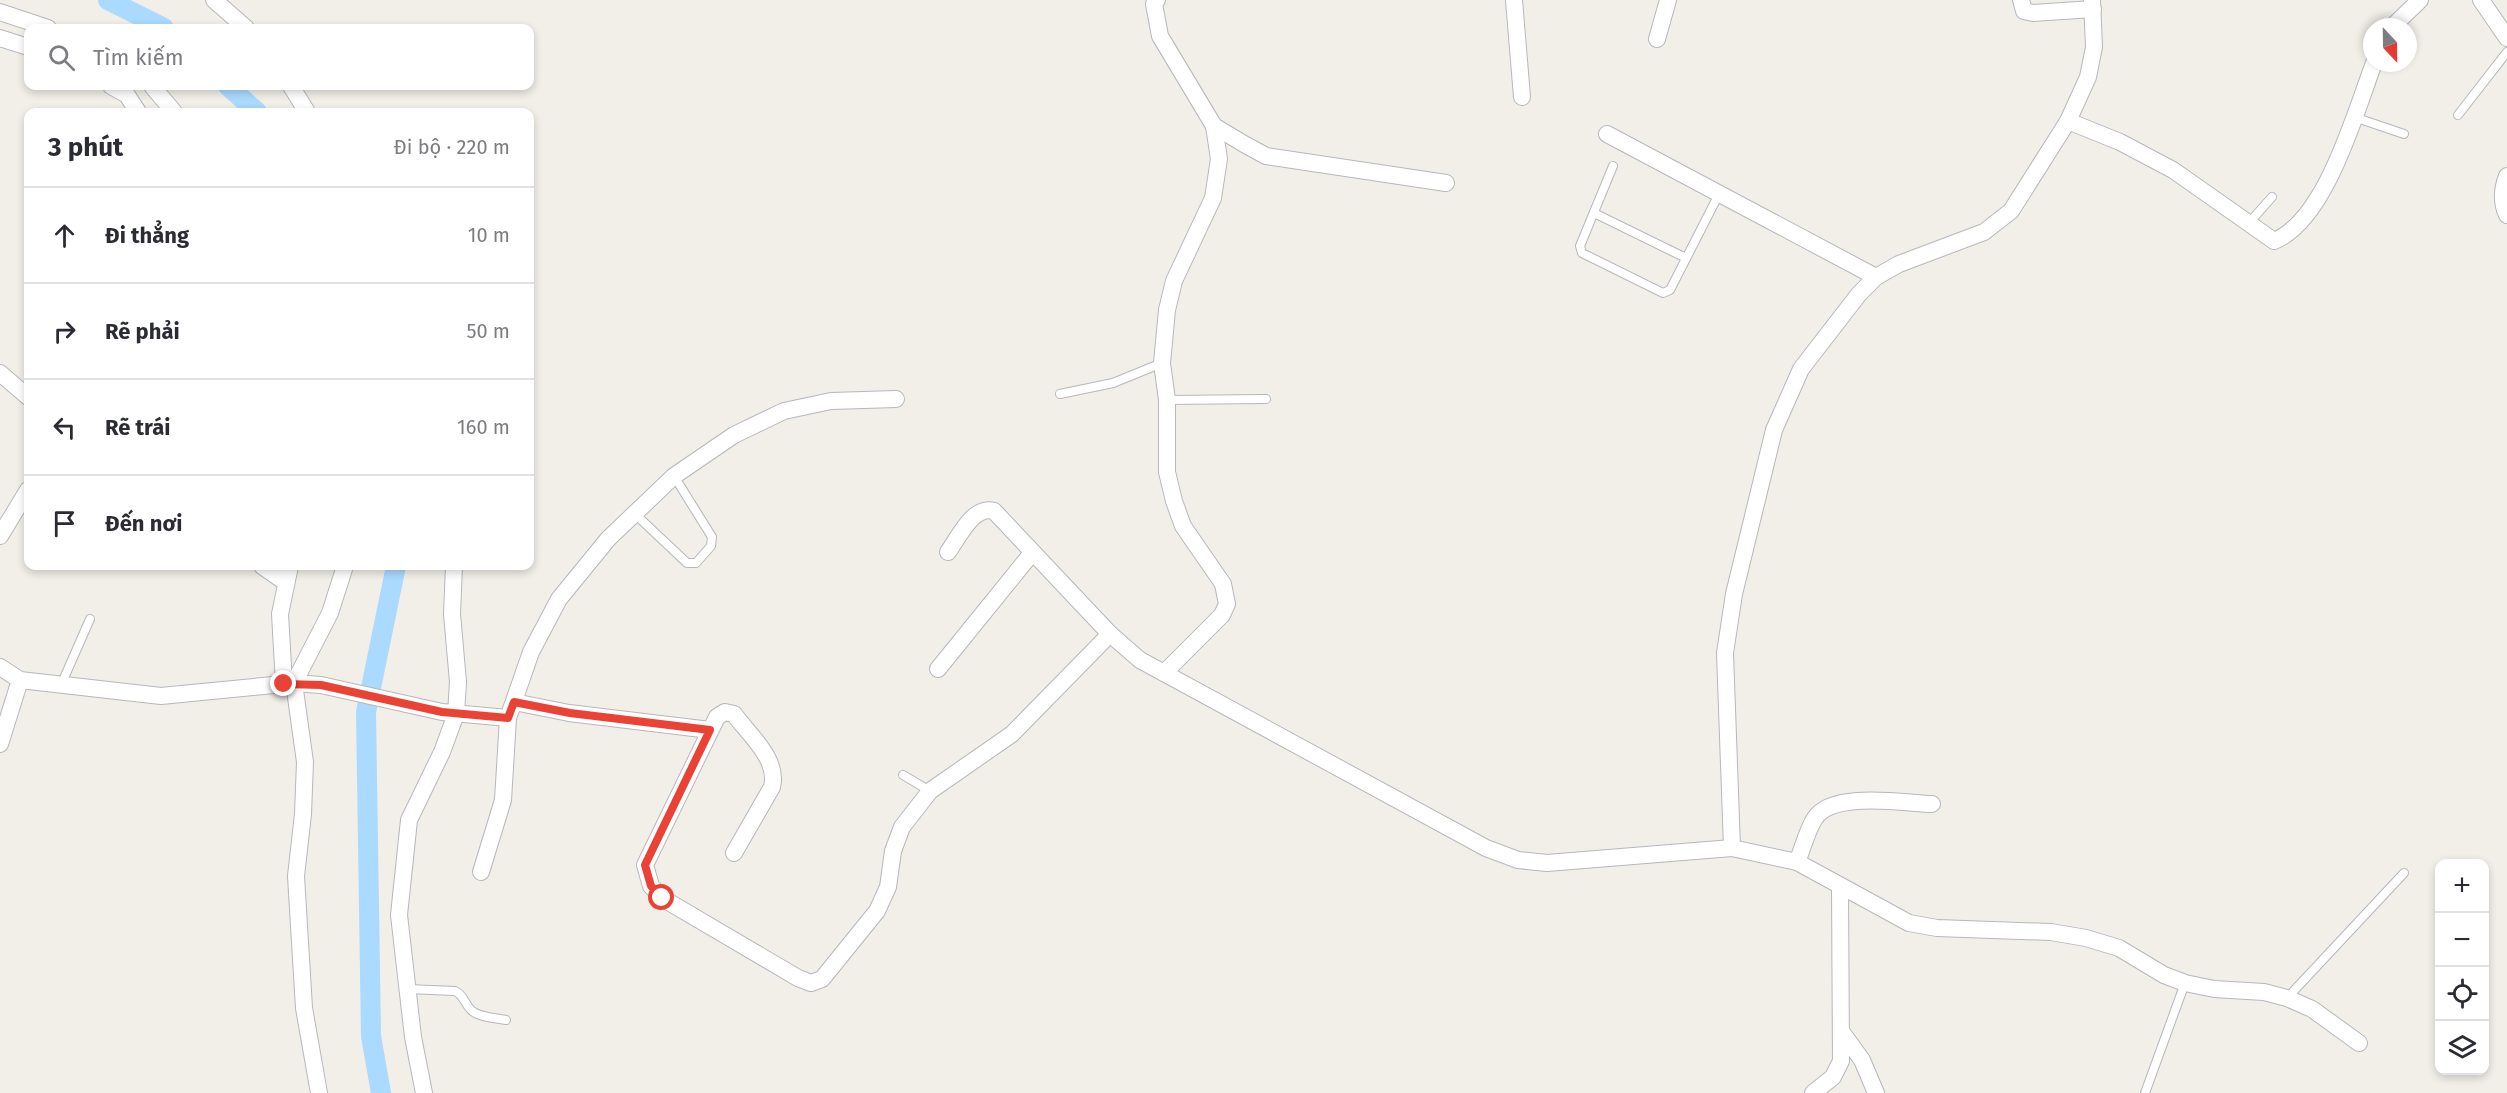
<!DOCTYPE html>
<html lang="vi">
<head>
<meta charset="utf-8">
<style>
  body { margin:0; font-family:"Fira Sans",sans-serif; background:#f7f7f7; color:#2b2b33 }
  .controls { position:absolute; right:18px; bottom:18px; display:grid; overflow:hidden; border-radius:12px; box-shadow:0 3px 9px #0003 }
  .controls button { width:54px; height:54px; display:grid; place-items:center; padding:0; border:0; border-bottom:2px solid #e1e1e2; background:#fff; color:#2b2b33; font:30px sans-serif }
  .compass { position:absolute; left:2363px; top:18px; width:54px; height:54px; border-radius:50%; background:#fff; box-shadow:0 3px 9px #0003; rotate:158deg }
  .stop { position:absolute; width:18px; height:18px; margin:-14px; border:4px solid #ea4335; border-radius:50%; background:#fff }
  .stop.end { background:#ea4335; border-color:#fff; box-shadow:0 2px 6px #0008 }
  .list { margin:0; padding:0; list-style:none }
  h2 { display:flex; justify-content:space-between; align-items:center; height:78px; margin:0; padding:0 24px; font-size:26px }
  h2 small { font-size:20px; font-weight:400; color:#7c7c81 }
  .list li { display:grid; grid-template-columns:39px 1fr auto; gap:18px; align-items:center; box-sizing:border-box; height:96px; padding:0 24px; border-top:2px solid #e1e1e2 }
  .list b { display:block; font-size:22px; white-space:nowrap }
  .list em { font-size:20px; font-style:normal; color:#7c7c81 }
  .icon { flex:none; width:33px; height:33px; fill:none; stroke:currentColor; stroke-width:2; stroke-linecap:round; stroke-linejoin:round }
  .map { position:relative; flex:none; width:2507px; height:1093px; overflow:hidden }
  .search { position:absolute; background:#fff; box-shadow:0 3px 9px #0003; left:24px; top:24px; width:510px; height:66px; display:flex; align-items:center; gap:15px; box-sizing:border-box; padding:0 21px; border-radius:12px; color:#7c7c81; font-size:22px }
  .panel { position:absolute; background:#fff; box-shadow:0 3px 9px #0003; left:24px; top:108px; width:510px; height:462px; border-radius:12px }
  .map>svg:first-child { display:block }
  .lines { fill:none; stroke-linecap:round; stroke-linejoin:round }
  .canal { stroke:#aadaff; stroke-width:20 }
  .lane-casing { stroke:#b5b8bc; stroke-width:10 }
  .street-casing { stroke:#b5b8bc; stroke-width:18 }
  .lane { stroke:#fff; stroke-width:8 }
  .street { stroke:#fff; stroke-width:16 }
  .route { stroke:#ea4335; stroke-width:8 }
</style>
</head>
<body>
<div class="map">
<svg width="2507" height="1093" viewBox="0 0 2507 1093">
  <rect width="100%" height="100%" fill="#f1efe8"/>
  <g class="lines">
    <g class="canal">
      <path d="M108 0 164 28"/>
      <path d="M228 86 257 112"/>
      <path d="M381 1093 371 1036 366 712 396 566"/>
    </g>
    <g class="lane-casing">
      <g id="lane">
        <path d="M2458 115 2507 52"/>
        <path d="M2354 117 2404 134"/>
        <path d="M1613 166 1580 246 1582 253 1663 293 1670 290 1719 194"/>
        <path d="M1594 213 1686 258"/>
        <path d="M2248 224 2272 197"/>
        <path d="M1060 394 1113 383 1162 363"/>
        <path d="M1167 400 1266 399"/>
        <path d="M634 513 687 563H696L711 546 712 537 674 476"/>
        <path d="M61 685 90 619"/>
        <path d="M903 775 930 791"/>
        <path d="M407 989 455 991C464 995 464 1003 471 1010 478 1017 496 1018 506 1020"/>
        <path d="M2287 998 2404 873"/>
        <path d="M2145 1093 2185 983"/>
      </g>
    </g>
    <g class="street-casing">
      <g id="street">
        <path d="M214 0 246 28"/>
        <path d="M1157 0 1154 4 1160 36 1214 126 1244 144 1266 156 1446 183"/>
        <path d="M1514 0 1522 97"/>
        <path d="M2021 0 2024 11 2033 13 2093 9"/>
        <path d="M2481 0 2507 38"/>
        <path d="M0 12 48 28"/>
        <path d="M2392 27 2420 0"/>
        <path d="M0 38 28 47"/>
        <path d="M1657 39 1668 0"/>
        <path d="M111 86 127 95 138 112"/>
        <path d="M152 86 174 112"/>
        <path d="M291 86 307 112"/>
        <path d="M2068 121 2120 142 2173 170 2274 241C2326 220 2355 113 2374 63"/>
        <path d="M1607 134 1876 277"/>
        <path d="M2507 176C2502 189 2501 202 2507 215"/>
        <path d="M0 373 28 397"/>
        <path d="M0 536 28 490"/>
        <path d="M948 552C959 537 973 505 994 511L1110 634"/>
        <path d="M262 566 285 582"/>
        <path d="M0 667 20 680 161 696 294 683 321 685 442 712 508 718"/>
        <path d="M938 669 1032 553"/>
        <path d="M1164 673 1222 615 1227 604 1223 584 1183 526 1174 501 1167 472V400L1162 363 1167 310 1174 281 1213 198 1219 159 1214 126"/>
        <path d="M284 684 280 614 290 566"/>
        <path d="M514 702 569 713 710 730"/>
        <path d="M0 744 20 680"/>
        <path d="M1732 848 1725 653 1734 594 1774 430 1801 369 1859 294 1876 277 1899 264 1984 232 2011 211 2068 121 2088 77 2094 47 2092 0"/>
        <path d="M734 853 772 787C779 759 749 735 734 714L725 712 717 717 645 865 651 886 662 898 798 978 811 983 822 979 877 911 888 887 893 851 902 827 930 791 1012 734 1110 634 1140 660 1486 848 1518 860 1547 863 1732 848 1797 862 1909 923 1937 928 2051 932 2086 938 2119 948 2164 975 2185 983 2214 989 2264 992 2287 998 2312 1009 2359 1043"/>
        <path d="M1797 862C1803 848 1807 830 1815 818 1833 791 1903 803 1932 804"/>
        <path d="M481 872 503 800 508 718 531 652 559 599 608 539 674 476 734 435 784 411 831 401 896 399"/>
        <path d="M1841 1031 1862 1060 1876 1093"/>
        <path d="M319 1093 304 1008 296 876 303 814 305 762 294 683 330 613 345 566"/>
        <path d="M424 1093 413 1037 399 915 409 820 442 752 456 714 458 682 452 614 454 566"/>
        <path d="M1813 1093 1833 1077 1841 1061 1840 887"/>
      </g>
    </g>
    <use href="#lane" class="lane"/>
    <use href="#street" class="street"/>
  </g>
  <g class="lines">
    <path class="route" d="M284 684 321 685 442 712 508 718 514 702 570 713 710 730 645 865 651 886 662 898"/>
  </g>
</svg>
<div class="controls">
<button>+</button>
<button>−</button>
<button><svg class="icon" aria-label="locate" viewBox="0 0 24 24"><circle cx="12" cy="12" r="6"/><path d="M12 2v4M12 18v4M2 12h4M18 12h4"/></svg></button>
<button><svg class="icon" aria-label="layers" viewBox="0 0 24 24"><path d="M12 4l9 5-9 5-9-5zM3 14l9 5 9-5"/></svg></button>
</div>
<svg class="compass" viewBox="-18 -18 36 36"><path d="M0-13l5 13h-10z" fill="#e53935"/><path d="M0 13l5-13h-10z" fill="#7c7c81"/></svg>
<div class="stop" style="left:662px;top:898px"></div>
<div class="stop end" style="left:284px;top:684px"></div>
<div class="search"><svg class="icon" aria-label="search" viewBox="0 0 24 24"><circle cx="10" cy="10" r="6"/><path d="M15 15l6 6"/></svg>Tìm kiếm</div>
<section class="panel">
<h2>3 phút<small>Đi bộ · 220 m</small></h2>
<ul class="list">
<li><svg class="icon" aria-label="ahead" viewBox="0 0 24 24"><path d="M12 20V5M6 11l6-6 6 6"/></svg><div><b>Đi thẳng</b></div><em>10 m</em></li>
<li><svg class="icon" aria-label="right" viewBox="0 0 24 24"><path d="M7 20v-9h11M14 6l5 5-5 5"/></svg><div><b>Rẽ phải</b></div><em>50 m</em></li>
<li><svg class="icon" aria-label="left" viewBox="0 0 24 24"><path d="M17 20v-9H6M10 6l-5 5 5 5"/></svg><div><b>Rẽ trái</b></div><em>160 m</em></li>
<li><svg class="icon" aria-label="arrive" viewBox="0 0 24 24"><path d="M6 21V4h12l-3 4 3 4H6"/></svg><div><b>Đến nơi</b></div></li>
</ul>
</section>
</div>
</body>
</html>
